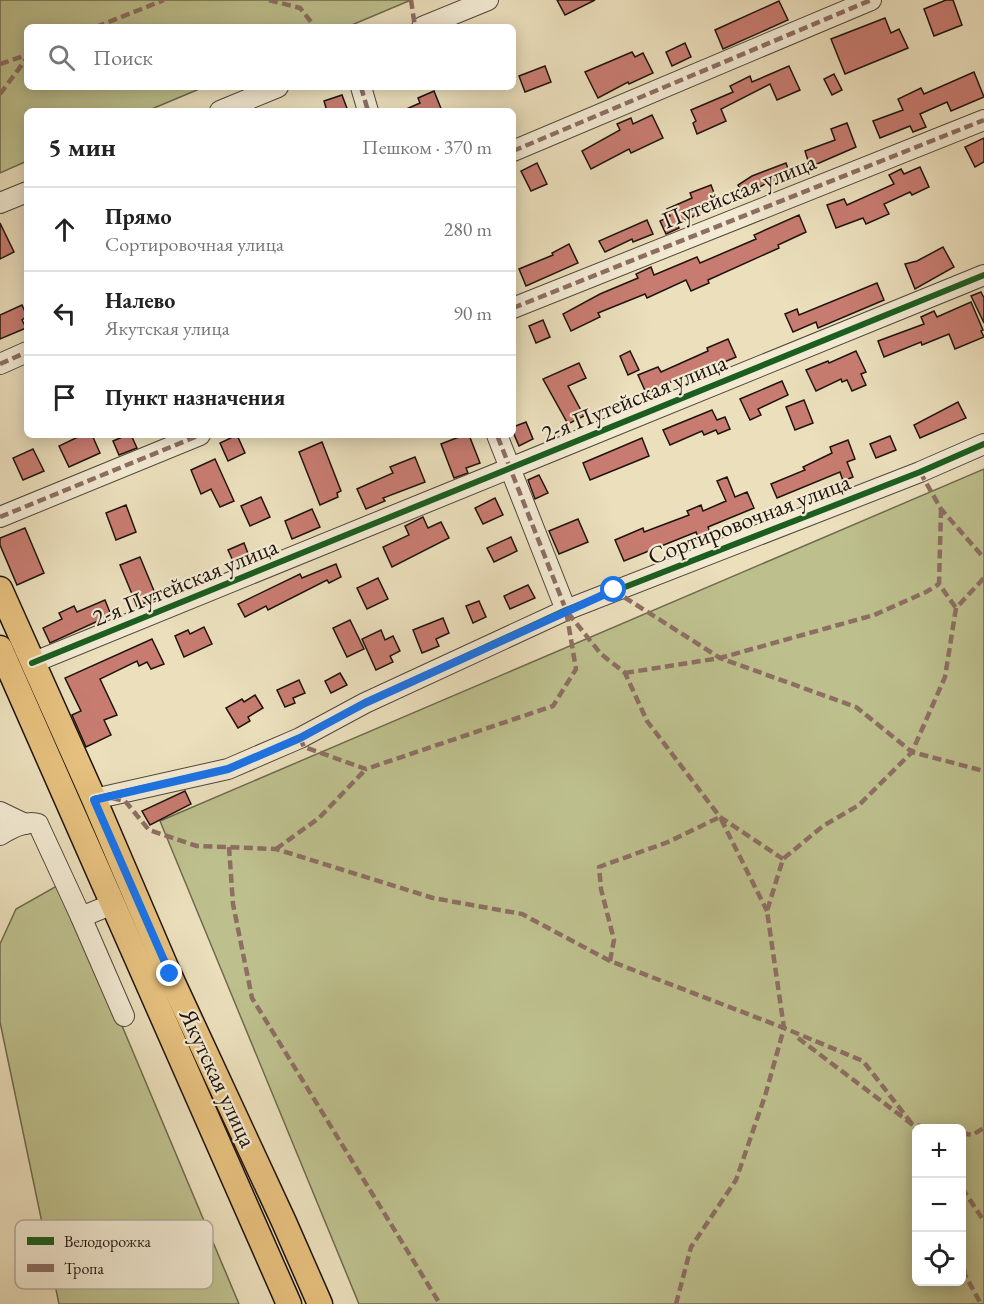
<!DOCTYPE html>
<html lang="ru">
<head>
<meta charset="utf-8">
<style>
  body { margin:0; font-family:"EB Garamond",serif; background:#f6f6f6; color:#222 }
  .controls { position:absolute; right:18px; bottom:18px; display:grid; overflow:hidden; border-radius:9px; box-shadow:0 3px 15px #0003 }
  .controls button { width:54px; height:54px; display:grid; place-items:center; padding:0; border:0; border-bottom:2px solid #e0e0e0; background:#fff; color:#222; font:30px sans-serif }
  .stop { position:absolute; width:18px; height:18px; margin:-14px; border:4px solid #1a73e8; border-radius:50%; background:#fff }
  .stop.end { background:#1a73e8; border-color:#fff; box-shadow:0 2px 6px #0008 }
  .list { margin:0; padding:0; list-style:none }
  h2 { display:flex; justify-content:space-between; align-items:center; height:78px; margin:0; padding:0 24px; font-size:26px }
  h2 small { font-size:20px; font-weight:400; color:#767676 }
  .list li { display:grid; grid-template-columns:39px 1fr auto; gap:18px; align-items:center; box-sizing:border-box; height:84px; padding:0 24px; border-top:2px solid #e0e0e0 }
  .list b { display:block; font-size:22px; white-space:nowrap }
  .list p { margin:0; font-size:20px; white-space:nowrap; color:#767676 }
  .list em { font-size:20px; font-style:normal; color:#767676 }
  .icon { flex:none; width:33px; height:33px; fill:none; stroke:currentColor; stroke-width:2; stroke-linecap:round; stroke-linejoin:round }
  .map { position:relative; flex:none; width:984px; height:1304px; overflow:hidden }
  .search { position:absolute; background:#fff; box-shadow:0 3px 15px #0003; left:24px; top:24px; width:492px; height:66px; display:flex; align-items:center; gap:15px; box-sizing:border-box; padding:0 21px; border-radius:9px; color:#767676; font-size:22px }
  .panel { position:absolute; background:#fff; box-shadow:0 3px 15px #0003; left:24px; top:108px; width:492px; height:330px; border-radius:9px }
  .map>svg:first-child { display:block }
  .green { fill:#bdc08d; stroke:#6e6a4d; stroke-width:1.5; fill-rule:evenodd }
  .building { fill:#c87c71; stroke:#1f140d; stroke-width:1.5 }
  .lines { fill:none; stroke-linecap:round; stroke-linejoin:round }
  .minor-casing { stroke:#524739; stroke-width:22 }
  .major-casing { stroke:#1f140d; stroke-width:27 }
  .minor { stroke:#f2ead3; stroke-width:20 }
  .major { stroke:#e6c07e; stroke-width:24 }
  .quiet { stroke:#8d6e63; stroke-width:4.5; stroke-dasharray:9 4.5; stroke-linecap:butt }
  .cycleway-casing { stroke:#f2ead3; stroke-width:10 }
  .cycleway { stroke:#1b5e20; stroke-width:6 }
  .route { stroke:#1a73e8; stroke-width:8 }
  .labels { text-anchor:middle; stroke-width:4.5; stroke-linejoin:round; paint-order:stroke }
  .street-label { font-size:24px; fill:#1f140d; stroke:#f2ead3 }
  .key { fill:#f2ead3; stroke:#b3aa98; stroke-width:1.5 }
  .key-label { font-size:16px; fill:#1f140d }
</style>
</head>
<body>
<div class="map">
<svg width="984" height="1304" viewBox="0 0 984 1304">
  <rect width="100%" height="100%" fill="#ebdfbc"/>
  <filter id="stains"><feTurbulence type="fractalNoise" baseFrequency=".00333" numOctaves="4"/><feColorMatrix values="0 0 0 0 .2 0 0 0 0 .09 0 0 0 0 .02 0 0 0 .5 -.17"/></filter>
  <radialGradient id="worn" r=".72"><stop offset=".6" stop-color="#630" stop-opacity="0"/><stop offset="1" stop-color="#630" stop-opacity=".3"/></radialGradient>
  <g class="green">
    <path d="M0 0H411L347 27H27V87H204L147 111H27V161L0 173Z"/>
    <path d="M984 469V1304H359L160 821ZM962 1128V1282H916V1128Z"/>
    <path d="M62 883 239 1304H59L0 1022V944L16 909Z"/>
  </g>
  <g class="building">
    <path d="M557 0H595L565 15Z"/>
    <path d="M946 0H953L962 25 934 36 924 9Z"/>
    <path d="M779 1 788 20 723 49 715 30Z"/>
    <path d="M885 18 891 33 899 29 908 48 845 74 831 39Z"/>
    <path d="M685 43 691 57 672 66 666 52Z"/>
    <path d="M632 52 635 57 643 53 653 73 629 84 628 82 598 98 585 72Z"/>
    <path d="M545 66 551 82 525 92 519 76Z"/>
    <path d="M789 66 800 90 777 100 770 84 721 109 726 121 697 134 693 123 696 121 691 110 733 92 730 86 750 76 752 82Z"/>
    <path d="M974 72 984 97 951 111 947 102 920 114 926 127 913 132 910 126 880 138 873 121 903 110 898 99 921 88 924 94Z"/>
    <path d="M834 74 842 90 832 95 824 79Z"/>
    <path d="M434 91 442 111H402L420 103 418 98Z"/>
    <path d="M342 95 348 111H327L324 101Z"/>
    <path d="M652 115 663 138 631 153 629 149 591 169 582 151 620 130 617 124 631 118 633 124Z"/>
    <path d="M847 123 856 147 810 167 805 151 835 140 831 129Z"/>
    <path d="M984 138V162L975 167 965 147Z"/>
    <path d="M537 163 547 184 531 191 521 171Z"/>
    <path d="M786 163 791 177 773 184 772 180 744 196 738 185 752 176Z"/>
    <path d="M920 167 929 187 912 195 910 192 884 204 889 214 866 224 863 218 836 228 827 205 844 199 847 205 894 184 889 175 901 169 904 174Z"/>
    <path d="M711 185 719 206 677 223 679 228 666 234 660 221 670 216 667 209 692 198 690 193Z"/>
    <path d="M799 215 806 232 778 245 779 248 708 280 709 283 691 291 686 280 647 298 645 294 598 313 600 317 571 331 563 314 600 294 638 278 636 274 651 267 654 275 697 257 700 263 756 239 754 235Z"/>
    <path d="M647 220 653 234 633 242 632 239 605 252 599 241Z"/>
    <path d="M0 223 14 252 0 259Z"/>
    <path d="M569 244 578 263 526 286 519 269 553 255 552 253Z"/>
    <path d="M943 247 954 267 915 289 905 264 917 261Z"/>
    <path d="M877 283 884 300 818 328 816 322 793 332 785 314 797 309 799 315Z"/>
    <path d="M981 292 984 298V323L971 296Z"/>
    <path d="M971 302 983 330 981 331 984 337 955 349 949 334 922 345 921 342 884 357 878 341 924 324 921 317 934 311 937 317Z"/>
    <path d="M22 305 27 316 22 320 26 328 0 339V315Z"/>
    <path d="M543 320 550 337 536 343 529 326Z"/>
    <path d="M728 339 736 357 715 366 714 363 666 384 667 387 647 395 638 375 658 367 661 372 708 351 707 348Z"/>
    <path d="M630 351 639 370 628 375 620 356Z"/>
    <path d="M856 351 866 372 861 374 866 385 852 391 847 380 842 382 841 379 816 391 806 370 828 361 829 363Z"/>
    <path d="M579 363 586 378 568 386 584 416 568 424 543 379Z"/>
    <path d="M782 381 788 395 758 409 761 415 750 420 740 399Z"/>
    <path d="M804 400 813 423 795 430 786 407Z"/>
    <path d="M958 402 966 418 920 438 914 425Z"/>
    <path d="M712 410 717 420 725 417 730 429 718 434 716 430 704 435 702 431 670 445 663 430Z"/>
    <path d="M526 422 533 439 519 446 513 432V427Z"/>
    <path d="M82 435H92L100 453 69 467 59 446Z"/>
    <path d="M127 435H131L137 448 119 455 113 441Z"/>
    <path d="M237 435 245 453 228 461 220 443Z"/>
    <path d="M464 435H469L480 463 466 468 468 473 454 478 441 444Z"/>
    <path d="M890 436 896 450 876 458 870 444Z"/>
    <path d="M642 438 649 456 590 480 583 463Z"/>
    <path d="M848 440 855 459 847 462 853 477 843 481 840 472 777 498 771 484 805 470 803 467 832 453 830 447Z"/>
    <path d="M322 442 341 491 337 493 338 497 320 505 299 452Z"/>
    <path d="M33 449 44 471 23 480 13 458Z"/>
    <path d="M415 457 425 482 383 498 385 501 366 509 357 489 393 473 390 467Z"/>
    <path d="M215 459 234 501 220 507 211 489 201 494 191 470Z"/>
    <path d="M539 475 548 493 535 499 528 480Z"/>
    <path d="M727 477 735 497 747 492 754 508 708 527 711 535 699 540 696 532 624 561 615 540 643 528 644 532 689 515 687 511 701 505 703 511 726 501 717 481Z"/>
    <path d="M261 497 270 517 250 526 241 506Z"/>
    <path d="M495 498 503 515 483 524 475 508Z"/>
    <path d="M126 505 136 532 116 540 106 513Z"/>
    <path d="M312 509 320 527 292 539 285 521Z"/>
    <path d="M423 517 428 528 441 522 449 538 392 567 383 547 409 535 405 526Z"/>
    <path d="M578 519 588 542 559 554 549 531Z"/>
    <path d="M25 528 44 573 17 585 0 545V538Z"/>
    <path d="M511 537 517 551 494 562 487 548Z"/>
    <path d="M244 543 249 556 234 563 228 550Z"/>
    <path d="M140 557 157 598 137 606 120 565Z"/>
    <path d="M336 564 341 577 329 583 327 580 268 610 266 606 245 617 238 604 300 574 302 578Z"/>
    <path d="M378 578 388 599 367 609 357 588Z"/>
    <path d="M528 585 535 598 510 609 504 596Z"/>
    <path d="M105 600 111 615 50 643 43 628 62 619 59 613 74 606 77 612Z"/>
    <path d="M479 601 486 617 473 623 466 606Z"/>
    <path d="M443 618 449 633 436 639 439 646 422 653 413 630Z"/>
    <path d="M350 620 364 649 347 657 333 628Z"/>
    <path d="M204 627 212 644 184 657 175 636 188 630 190 634Z"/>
    <path d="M381 630 385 640 393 636 400 651 390 656 393 662 376 670 362 639Z"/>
    <path d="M152 639 164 664 151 669 147 662 139 666 137 661 100 679 117 715 104 720 111 735 86 747 72 715 81 711 65 678Z"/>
    <path d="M340 673 347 685 331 693 325 681Z"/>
    <path d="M299 680 305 693 293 698 295 703 285 707 277 690Z"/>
    <path d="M255 695 263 708 248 717 250 721 238 728 226 708 242 699 244 702Z"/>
    <path d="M185 791 191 804 150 825 142 811Z"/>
  </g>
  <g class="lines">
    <g class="minor-casing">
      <g id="minor">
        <path d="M422 27 488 0"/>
        <path d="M361 87 368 111"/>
        <path d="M220 111 278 87"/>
        <path d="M513 151 871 0"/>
        <path d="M0 203 27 192"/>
        <path d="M513 308 984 120"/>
        <path d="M0 364 27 352"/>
        <path d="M497 435 566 610"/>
        <path d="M0 517 200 435"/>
        <path d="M32 663 984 275"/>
        <path d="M94 799 228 769 300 738 365 703 566 610 920 472 984 444"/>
        <path d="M0 812 25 824"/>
        <path d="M0 835C11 828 26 820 38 824L81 917 113 904"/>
        <path d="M81 917 124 1016"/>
      </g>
    </g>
    <g class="major-casing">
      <g id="major">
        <path d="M0 589 94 799 169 974 284 1222 320 1304"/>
        <path d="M0 648 289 1304"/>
      </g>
    </g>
    <use href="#minor" class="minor"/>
    <use href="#major" class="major"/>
    <g class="quiet">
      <path d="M269 0 300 8 315 27"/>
      <path d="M411 0 415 27"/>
      <path d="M96 27 164 0"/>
      <path d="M0 64 27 55"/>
      <path d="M361 87 368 111"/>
      <path d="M0 94 27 58"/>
      <path d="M513 151 871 0"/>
      <path d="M513 308 984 120"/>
      <path d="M0 364 27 352"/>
      <path d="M920 472 941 509 984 558"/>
      <path d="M941 509 939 584 956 608"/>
      <path d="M0 517 200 435"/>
      <path d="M613 590 720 658 856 707 912 752 945 677 956 608 984 578"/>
      <path d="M568 613 601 654 625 673 647 721 720 817 783 859"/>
      <path d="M625 673 720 658 874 615 926 592 939 584"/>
      <path d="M300 738 304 747 366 769 553 706 576 669 566 610 497 435"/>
      <path d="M112 798 125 801 149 830 197 846 276 849 433 898 522 914 610 961 784 1028 863 1061 916 1129"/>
      <path d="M229 847 233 904 252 998 440 1304"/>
      <path d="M276 849 319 818 366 769"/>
      <path d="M610 961 614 940 601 889 599 867 668 842 720 817 767 911"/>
      <path d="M798 1038 913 1125 935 1128"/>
      <path d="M962 1133 972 1135 984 1128"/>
      <path d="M962 1188 984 1221"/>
      <path d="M962 1256 965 1275 981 1304"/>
      <path d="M676 1304 691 1247 736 1180 765 1096 784 1028 767 911 783 859 823 826 859 805 912 752 984 771"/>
    </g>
    <g class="cycleway-casing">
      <g id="cycleway">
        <path d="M32 663 984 275"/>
        <path d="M94 799 228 769 300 738 365 703 566 610 920 472 984 444"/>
      </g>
    </g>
    <use href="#cycleway" class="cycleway"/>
  </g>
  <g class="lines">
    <path class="route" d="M170 974 94 800 228 769 300 738 365 703 614 590"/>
  </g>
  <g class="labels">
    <g class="street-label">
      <text transform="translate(739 191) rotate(-22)" y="8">Путейская улица</text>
      <text transform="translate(634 398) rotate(-22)" y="8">2-я Путейская улица</text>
      <text transform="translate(749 519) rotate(-21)" y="8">Сортировочная улица</text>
      <text transform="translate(185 582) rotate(-22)" y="8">2-я Путейская улица</text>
      <text transform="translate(218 1078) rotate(65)" y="8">Якутская улица</text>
    </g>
  </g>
  <rect x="15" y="1220" width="198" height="69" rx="9" class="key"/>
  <rect x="27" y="1237" width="27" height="8" fill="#1b5e20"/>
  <rect x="27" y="1264" width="27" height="8" fill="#8d6e63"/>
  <g class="key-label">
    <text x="64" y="1247">Велодорожка</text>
    <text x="64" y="1274">Тропа</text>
  </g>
  <rect width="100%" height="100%" filter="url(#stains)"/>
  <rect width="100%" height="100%" fill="url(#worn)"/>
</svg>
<div class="controls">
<button>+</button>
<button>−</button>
<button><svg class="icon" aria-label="locate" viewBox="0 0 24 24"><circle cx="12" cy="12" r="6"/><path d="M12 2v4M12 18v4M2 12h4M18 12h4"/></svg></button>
</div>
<div class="stop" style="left:614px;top:590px"></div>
<div class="stop end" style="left:170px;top:974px"></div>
<div class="search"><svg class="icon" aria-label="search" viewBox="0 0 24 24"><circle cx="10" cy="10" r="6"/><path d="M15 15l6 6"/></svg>Поиск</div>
<section class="panel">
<h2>5 мин<small>Пешком · 370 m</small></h2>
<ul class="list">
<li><svg class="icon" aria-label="ahead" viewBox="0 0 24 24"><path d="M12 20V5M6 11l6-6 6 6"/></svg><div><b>Прямо</b><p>Сортировочная улица</p></div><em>280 m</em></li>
<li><svg class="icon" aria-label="left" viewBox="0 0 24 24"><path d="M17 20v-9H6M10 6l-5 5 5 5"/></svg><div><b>Налево</b><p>Якутская улица</p></div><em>90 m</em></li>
<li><svg class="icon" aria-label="arrive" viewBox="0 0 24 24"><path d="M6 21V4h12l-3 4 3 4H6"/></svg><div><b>Пункт назначения</b></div></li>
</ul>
</section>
</div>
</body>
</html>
